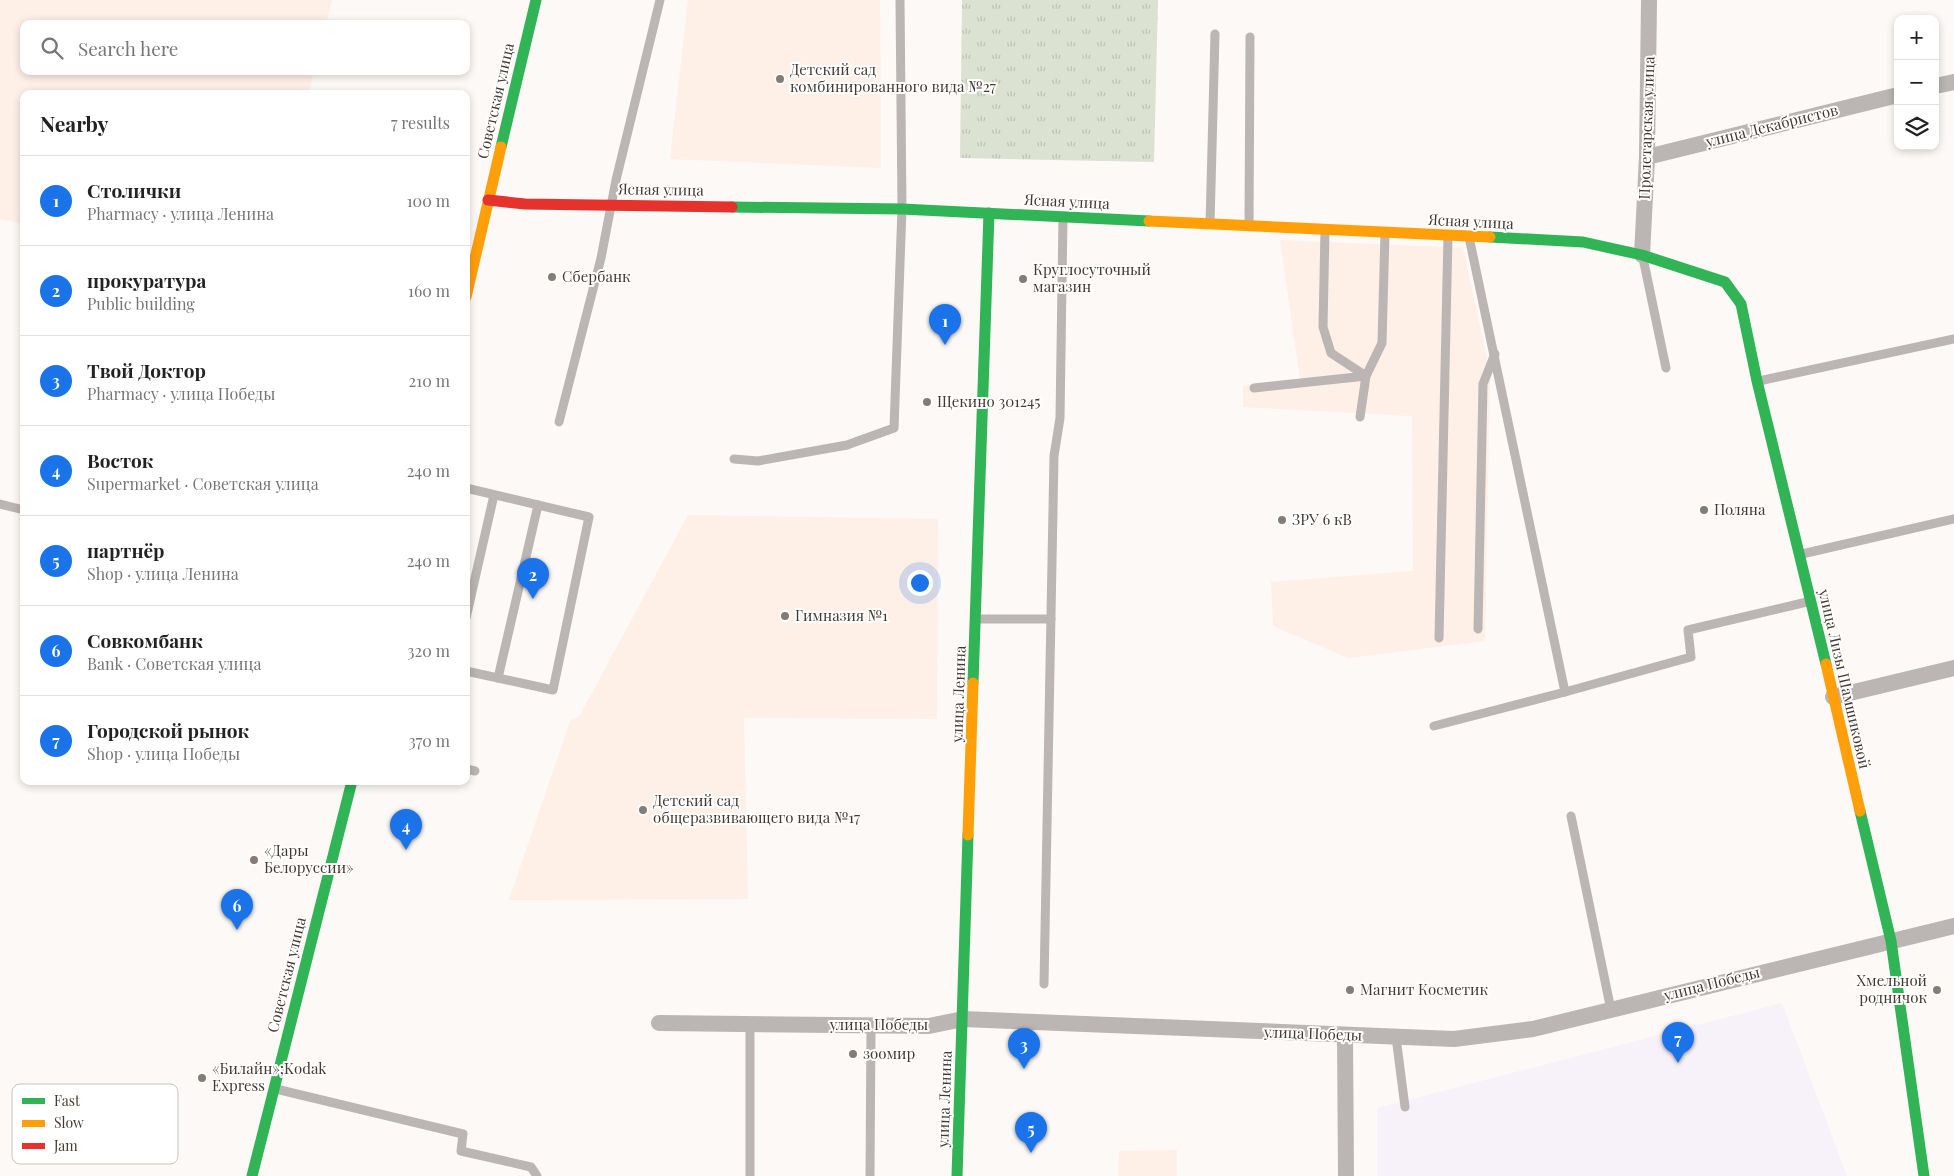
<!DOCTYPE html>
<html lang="en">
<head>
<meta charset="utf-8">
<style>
  body { margin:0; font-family:"Playfair Display",serif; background:#f2f2f2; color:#222 }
  .controls { position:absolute; right:15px; top:15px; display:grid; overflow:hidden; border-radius:10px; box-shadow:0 2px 8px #0003 }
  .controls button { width:45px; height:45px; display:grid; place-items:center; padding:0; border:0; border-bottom:1px solid #e0e0e0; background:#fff; color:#222; font:25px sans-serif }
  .you { position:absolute; left:919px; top:582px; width:18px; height:18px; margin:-12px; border:4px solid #fff; border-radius:50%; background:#1a73e8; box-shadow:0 0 0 8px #1a73e833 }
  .badge { display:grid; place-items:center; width:32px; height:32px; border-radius:50%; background:#1a73e8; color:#fff; font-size:16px; font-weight:700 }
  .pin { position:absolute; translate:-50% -41px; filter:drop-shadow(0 1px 2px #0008) }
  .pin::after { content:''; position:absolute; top:26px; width:18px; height:15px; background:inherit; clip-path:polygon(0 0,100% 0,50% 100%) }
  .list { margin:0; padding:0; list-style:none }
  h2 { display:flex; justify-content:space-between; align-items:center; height:65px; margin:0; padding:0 20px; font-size:21px }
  h2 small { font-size:16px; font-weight:400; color:#767676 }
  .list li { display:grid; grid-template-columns:32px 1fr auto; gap:15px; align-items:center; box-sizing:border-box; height:90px; padding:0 20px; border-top:1px solid #e0e0e0 }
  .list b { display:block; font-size:19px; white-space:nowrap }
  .list p { margin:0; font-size:16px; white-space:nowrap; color:#767676 }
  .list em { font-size:16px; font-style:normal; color:#767676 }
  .icon { flex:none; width:28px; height:28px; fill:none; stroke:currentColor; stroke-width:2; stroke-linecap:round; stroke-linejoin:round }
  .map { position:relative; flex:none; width:1954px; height:1176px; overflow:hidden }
  .search { position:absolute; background:#fff; box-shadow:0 2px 8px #0003; left:20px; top:20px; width:450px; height:55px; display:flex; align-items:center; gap:12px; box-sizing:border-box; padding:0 18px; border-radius:10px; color:#767676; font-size:19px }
  .panel { position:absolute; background:#fff; box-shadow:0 2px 8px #0003; left:20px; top:90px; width:450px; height:695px; border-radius:10px }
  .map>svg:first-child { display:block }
  .commercial { fill:#f7f2fa }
  .built { fill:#feefe7 }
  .park { fill:url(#park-tufts) }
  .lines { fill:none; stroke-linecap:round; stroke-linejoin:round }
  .lane { stroke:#bbb5b3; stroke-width:9 }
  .street { stroke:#bbb5b3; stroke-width:16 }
  .fast { stroke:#30b455; stroke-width:11 }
  .slow { stroke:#ff9f0a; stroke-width:11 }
  .jam { stroke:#e5322d; stroke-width:11 }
  .poi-dot { fill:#857c76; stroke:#fff; stroke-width:2 }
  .labels { text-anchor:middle; stroke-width:4; stroke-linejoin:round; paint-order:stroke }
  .poi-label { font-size:15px; fill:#453931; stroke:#fff; text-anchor:start }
  .street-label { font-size:15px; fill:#453931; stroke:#fff }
  .key { fill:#fff; stroke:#c7c4c1; stroke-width:1 }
  .key-label { font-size:14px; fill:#453931 }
</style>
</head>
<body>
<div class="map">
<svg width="1954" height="1176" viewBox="0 0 1954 1176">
  <defs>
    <pattern id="park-tufts" width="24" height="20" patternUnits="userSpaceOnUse" patternTransform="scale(1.25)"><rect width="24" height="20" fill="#dce2d1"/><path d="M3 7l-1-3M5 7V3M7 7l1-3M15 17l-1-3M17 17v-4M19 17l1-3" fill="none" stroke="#bec3b4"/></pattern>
  </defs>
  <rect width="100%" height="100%" fill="#fcf9f6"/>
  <path class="commercial" d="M1782 1003 1847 1176H1377V1108Z"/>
  <g class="built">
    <path d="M0 0H332L326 24H24V71H314L308 94H24V224L0 219Z"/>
    <path d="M688 0H880L881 168 670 159Z"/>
    <path d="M1280 240 1463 248 1490 373 1485 641 1348 658 1273 626 1271 582 1413 571 1412 416 1243 407V386L1300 379Z"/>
    <path d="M688 515 938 519 937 719 744 718 748 899 509 900 570 721 579 717Z"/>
    <path d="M1177 1150V1176H1118L1119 1151Z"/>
  </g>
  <path class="park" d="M962 0H1158L1154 162 960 158Z"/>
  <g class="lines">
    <g class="lane">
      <path d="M1210 224 1215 34"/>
      <path d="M1249 226 1250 37"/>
      <path d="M1469 237 1565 692"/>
      <path d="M1643 258 1666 368"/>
      <path d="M1759 381 1954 339"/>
      <path d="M1254 388 1366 376 1331 353 1323 327 1325 230"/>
      <path d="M1360 417 1366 376 1382 343 1385 233"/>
      <path d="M559 422 601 258 616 180 660 0"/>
      <path d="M734 459 758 461 847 445 894 428 902 209 900 0"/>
      <path d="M466 488 589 517 553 690 466 671"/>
      <path d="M0 504 24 510"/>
      <path d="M1802 554 1954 519"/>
      <path d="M466 618 494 495"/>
      <path d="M977 619H1051"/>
      <path d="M1478 629 1483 384 1495 354"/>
      <path d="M1439 638 1448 236"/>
      <path d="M498 678 538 505"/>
      <path d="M1434 726 1565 692 1691 657 1688 630 1811 601"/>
      <path d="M466 769 475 771"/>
      <path d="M1571 816 1611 1010"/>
      <path d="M1044 984 1054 456 1060 418 1063 217"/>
      <path d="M1396 1037 1405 1107"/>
      <path d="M276 1089 463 1134 461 1151 531 1167 537 1176"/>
      <path d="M750 1176V1025"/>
      <path d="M870 1176 871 1025"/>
    </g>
    <g class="street">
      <path d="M1935 86 1954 82"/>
      <path d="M1647 157 1898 95"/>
      <path d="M1642 255 1647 157 1649 0"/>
      <path d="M1833 697 1954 668"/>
      <path d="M659 1023 929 1026 963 1019 1454 1039 1533 1029 1954 926"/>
      <path d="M1345 1036 1346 1176"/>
    </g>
    <g class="fast">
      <path d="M501 147 536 0"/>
      <path d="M732 207 902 209 1149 221"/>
      <path d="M1490 237 1583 242 1642 255 1725 282 1741 304 1757 381 1826 664"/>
      <path d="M973 683 989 213"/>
      <path d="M1860 811 1891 941 1924 1176"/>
      <path d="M252 1176 352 781"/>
      <path d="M957 1176 968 835"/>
    </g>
    <g class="slow">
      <path d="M1149 221 1490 237"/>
      <path d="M466 297 501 147"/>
      <path d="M1826 664 1860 811"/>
      <path d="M968 835 973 683"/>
    </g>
    <path class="jam" d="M488 200 525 204 732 207"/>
  </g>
  <g class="poi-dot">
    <circle cx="780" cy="79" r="5"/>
    <circle cx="552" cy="277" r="5"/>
    <circle cx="1023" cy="279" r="5"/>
    <circle cx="927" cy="402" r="5"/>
    <circle cx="1704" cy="510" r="5"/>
    <circle cx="1282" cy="520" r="5"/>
    <circle cx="785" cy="616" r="5"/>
    <circle cx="643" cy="810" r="5"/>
    <circle cx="254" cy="860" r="5"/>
    <circle cx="1350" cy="990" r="5"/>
    <circle cx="1937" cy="990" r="5"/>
    <circle cx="853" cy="1054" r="5"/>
    <circle cx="202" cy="1078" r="5"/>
  </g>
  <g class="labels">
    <g class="poi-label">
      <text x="790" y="75">Детский сад<tspan x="790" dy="17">комбинированного вида №27</tspan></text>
      <text x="1033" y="275">Круглосуточный<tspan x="1033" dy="17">магазин</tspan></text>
      <text x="562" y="282">Сбербанк</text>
      <text x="937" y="407">Щекино 301245</text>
      <text x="1714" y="515">Поляна</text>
      <text x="1292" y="525">ЗРУ 6 кВ</text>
      <text x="795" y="621">Гимназия №1</text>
      <text x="653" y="806">Детский сад<tspan x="653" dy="17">общеразвивающего вида №17</tspan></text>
      <text x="264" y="856">«Дары<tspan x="264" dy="17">Белоруссии»</tspan></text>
      <text x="1927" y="986" text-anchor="end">Хмельной<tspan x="1927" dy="17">родничок</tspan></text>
      <text x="1360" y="995">Магнит Косметик</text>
      <text x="863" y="1059">зоомир</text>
      <text x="212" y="1074">«Билайн»;Kodak<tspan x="212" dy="17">Express</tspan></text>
    </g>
    <g class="street-label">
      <text transform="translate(496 101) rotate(-77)" y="5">Советская улица</text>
      <text transform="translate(1772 126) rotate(-14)" y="5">улица Декабристов</text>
      <text transform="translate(1647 128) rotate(-88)" y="5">Пролетарская улица</text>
      <text transform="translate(661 190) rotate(1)" y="5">Ясная улица</text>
      <text transform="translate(1067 202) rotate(3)" y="5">Ясная улица</text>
      <text transform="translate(1471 222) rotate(3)" y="5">Ясная улица</text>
      <text transform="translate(1844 679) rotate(77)" y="5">улица Лизы Шамшиковой</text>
      <text transform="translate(959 694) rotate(-88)" y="5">улица Ленина</text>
      <text transform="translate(287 975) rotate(-76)" y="5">Советская улица</text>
      <text transform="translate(1712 984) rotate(-14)" y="5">улица Победы</text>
      <text x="879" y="1030">улица Победы</text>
      <text transform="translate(1313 1034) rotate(2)" y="5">улица Победы</text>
      <text transform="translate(945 1099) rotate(-88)" y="5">улица Ленина</text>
    </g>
  </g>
  <rect x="12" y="1084" width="166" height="80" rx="8" class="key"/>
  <rect x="22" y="1098" width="23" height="6" fill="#30b455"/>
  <rect x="22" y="1120" width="23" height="7" fill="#ff9f0a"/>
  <rect x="22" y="1143" width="23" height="6" fill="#e5322d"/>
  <g class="key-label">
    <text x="54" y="1106">Fast</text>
    <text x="54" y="1128">Slow</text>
    <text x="54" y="1151">Jam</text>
  </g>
</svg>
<div class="controls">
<button>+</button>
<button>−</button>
<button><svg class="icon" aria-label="layers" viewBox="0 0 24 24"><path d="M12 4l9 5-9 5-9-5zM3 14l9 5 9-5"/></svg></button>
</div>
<div class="you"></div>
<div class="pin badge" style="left:945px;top:345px">1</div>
<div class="pin badge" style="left:533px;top:599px">2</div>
<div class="pin badge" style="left:1024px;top:1069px">3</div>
<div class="pin badge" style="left:406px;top:850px">4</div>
<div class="pin badge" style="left:1031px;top:1153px">5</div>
<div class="pin badge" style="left:237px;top:930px">6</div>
<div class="pin badge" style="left:1678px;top:1063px">7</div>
<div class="search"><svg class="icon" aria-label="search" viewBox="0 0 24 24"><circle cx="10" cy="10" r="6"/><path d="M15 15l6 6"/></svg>Search here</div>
<section class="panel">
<h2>Nearby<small>7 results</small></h2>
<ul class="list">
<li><span class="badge">1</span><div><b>Столички</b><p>Pharmacy · улица Ленина</p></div><em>100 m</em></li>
<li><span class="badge">2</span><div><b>прокуратура</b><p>Public building</p></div><em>160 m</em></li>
<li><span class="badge">3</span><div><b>Твой Доктор</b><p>Pharmacy · улица Победы</p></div><em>210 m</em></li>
<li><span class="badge">4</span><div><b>Восток</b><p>Supermarket · Советская улица</p></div><em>240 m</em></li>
<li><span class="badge">5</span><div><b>партнёр</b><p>Shop · улица Ленина</p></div><em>240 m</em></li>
<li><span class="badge">6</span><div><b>Совкомбанк</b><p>Bank · Советская улица</p></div><em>320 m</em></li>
<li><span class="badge">7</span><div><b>Городской рынок</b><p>Shop · улица Победы</p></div><em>370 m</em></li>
</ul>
</section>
</div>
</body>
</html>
